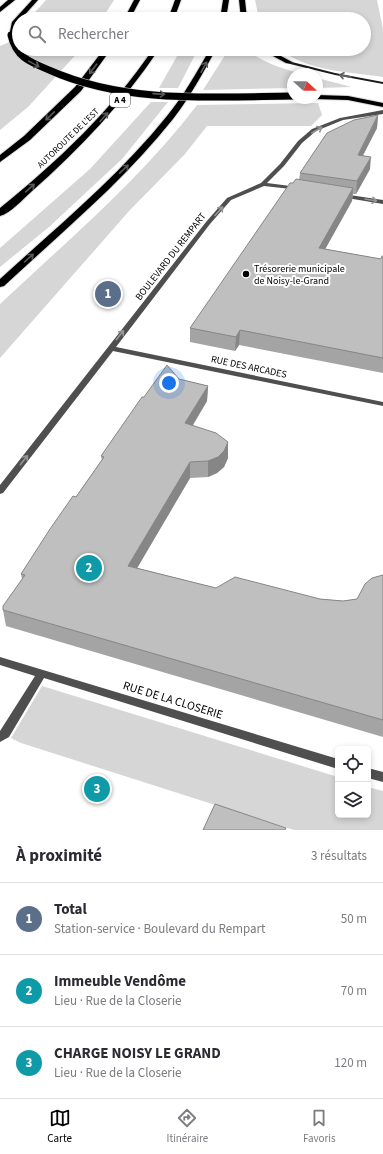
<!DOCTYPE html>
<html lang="fr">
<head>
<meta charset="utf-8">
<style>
  body { margin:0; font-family:"Source Sans 3",sans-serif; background:#f7f7f7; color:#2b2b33 }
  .controls { position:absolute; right:12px; bottom:12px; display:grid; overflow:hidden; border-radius:6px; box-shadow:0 2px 6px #0003 }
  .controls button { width:36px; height:36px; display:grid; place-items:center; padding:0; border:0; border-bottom:1px solid #e1e1e2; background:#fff; color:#2b2b33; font:20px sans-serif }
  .compass { position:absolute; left:287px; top:68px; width:36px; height:36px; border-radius:50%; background:#fff; box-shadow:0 2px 6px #0003; rotate:111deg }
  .you { position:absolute; left:169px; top:383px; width:14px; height:14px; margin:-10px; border:3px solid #fff; border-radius:50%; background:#1a73e8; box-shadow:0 0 0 6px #1a73e833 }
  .badge { display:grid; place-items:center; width:26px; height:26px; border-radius:50%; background:#000; color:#fff; font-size:13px; font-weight:700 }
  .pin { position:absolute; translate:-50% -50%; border:2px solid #fff; box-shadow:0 1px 4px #0006 }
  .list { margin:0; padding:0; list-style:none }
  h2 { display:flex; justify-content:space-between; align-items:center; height:52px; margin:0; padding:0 16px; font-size:17px }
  h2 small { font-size:13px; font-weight:400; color:#7c7c81 }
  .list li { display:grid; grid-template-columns:26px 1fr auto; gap:12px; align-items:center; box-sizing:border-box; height:72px; padding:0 16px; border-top:1px solid #e1e1e2 }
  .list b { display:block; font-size:15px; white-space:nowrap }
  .list p { margin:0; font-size:13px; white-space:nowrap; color:#7c7c81 }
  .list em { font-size:13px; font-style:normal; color:#7c7c81 }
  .icon { flex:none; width:22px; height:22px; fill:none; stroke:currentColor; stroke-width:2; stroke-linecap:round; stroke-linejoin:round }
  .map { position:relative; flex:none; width:383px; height:830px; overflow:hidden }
  .search { position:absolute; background:#fff; box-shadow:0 2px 6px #0003; left:12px; right:12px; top:12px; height:44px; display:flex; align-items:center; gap:10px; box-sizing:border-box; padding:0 14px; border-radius:22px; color:#7c7c81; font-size:15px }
  .sheet { height:268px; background:#fff }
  nav { display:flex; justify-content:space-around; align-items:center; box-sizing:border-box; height:56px; border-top:1px solid #e1e1e2; background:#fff; font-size:11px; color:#7c7c81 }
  nav a { display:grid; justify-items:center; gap:2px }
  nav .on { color:#000 }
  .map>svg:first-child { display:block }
  .green { fill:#d6d6d6 }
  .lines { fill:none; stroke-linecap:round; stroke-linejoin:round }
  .motorway-casing { stroke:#dbdbdb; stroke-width:2 }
  .pedestrian { fill:#4f4f4f; fill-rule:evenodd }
  .minor { fill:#4f4f4f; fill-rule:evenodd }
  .secondary { fill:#1c1c1c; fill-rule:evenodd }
  .motorway { fill:#000; fill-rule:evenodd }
  .motorway-bridge-casing { stroke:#dbdbdb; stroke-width:8; stroke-linecap:butt }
  .motorway-bridge { stroke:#000; stroke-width:7 }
  .wall { fill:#a4a4a4 }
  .shaded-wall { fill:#868686 }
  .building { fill:#bfbfbf; stroke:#868686 }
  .oneway { stroke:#595959 }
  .oneway2 { stroke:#606060 }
  .oneway3 { stroke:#959595 }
  .poi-dot { fill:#000; stroke:#fff; stroke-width:1.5 }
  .labels { text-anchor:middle; stroke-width:4; stroke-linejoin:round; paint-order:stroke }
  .shield { fill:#fff; stroke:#4c4c4c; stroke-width:1 }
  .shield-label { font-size:9px; font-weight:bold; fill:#000 }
  .far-street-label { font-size:9px; fill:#000; stroke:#fff }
  .street-label { font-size:10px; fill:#000; stroke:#fff }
  .poi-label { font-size:10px; fill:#000; stroke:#fff; text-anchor:start }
  .near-street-label { font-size:12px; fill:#000; stroke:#fff }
</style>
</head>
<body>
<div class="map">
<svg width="383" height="830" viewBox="0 0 383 830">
  <rect width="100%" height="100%" fill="#fff"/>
  <g class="green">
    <path d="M46 0H114L102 19H29Z"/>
    <path d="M255 0H377L383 29V77C349 72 307 71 279 49H364V19H259Z"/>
    <path d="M19 38V49H81L28 107 0 130V46Z"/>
    <path d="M181 49H198L178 88H159Z"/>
    <path d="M229 49H246C261 62 283 69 302 74H293V88L203 90Z"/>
    <path d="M317 78 352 87 317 88Z"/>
    <path d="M151 102H168L122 159 49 227 0 267V248L90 169Z"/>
    <path d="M318 103 322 115 311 126H207L185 154 130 210 0 358V304C68 240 141 179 197 105Z"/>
    <path d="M42 686 338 777V815H368V787L383 791V830H294L21 743 11 738Z"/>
  </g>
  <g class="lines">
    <g class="motorway-casing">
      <g id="motorway">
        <path d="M8 0H15L0 12V7Z"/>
        <path d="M32 0H38L21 19H19L13 36H9L12 22Z"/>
        <path d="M134 0H140L130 19H124Z"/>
        <path d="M175 0H181L174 19H168Z"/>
        <path d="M223 0H229L226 19H220Z"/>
        <path d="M239 0H245L247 19H241Z"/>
        <path d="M104 49H111L81 91 30 140 0 162V155L24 136 75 87Z"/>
        <path d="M153 49H159C123 103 80 149 31 192 23 199 11 213 0 216V208C58 161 111 111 153 49Z"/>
        <path d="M210 49H216C203 73 190 97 173 119 124 181 62 232 4 286L0 287V279C58 226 118 177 167 116 184 95 197 72 210 49Z"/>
        <path d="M260 49H268L292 62 286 63Z"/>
        <path d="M317 95 348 96 383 103V107L348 100 314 99 317 98Z"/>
      </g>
    </g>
    <g class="pedestrian">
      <path d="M0 657 338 759V769L44 678 9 737 0 742V731L35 676 0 665Z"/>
      <path d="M368 768 383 772V782L368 778Z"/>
    </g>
    <g class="minor">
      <path d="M383 110V114L343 120 316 131 302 143 284 166 267 183 298 187 300 188V190L264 186 231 200 210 224 116 347 383 402V406L113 351 3 493 0 494V485L206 222 227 198 261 183 280 164 298 141 312 129 340 118Z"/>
      <path d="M343 194 383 200V204L341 197V195Z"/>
    </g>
    <path class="secondary" d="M288 61 335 73 383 82V84L335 75 286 63V61Z"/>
    <use href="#motorway" class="motorway"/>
    <g class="motorway-bridge-casing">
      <path id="motorway-bridge" d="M11 35C16 57 29 62 49 70 125 104 212 97 293 96"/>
    </g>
    <use href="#motorway-bridge" class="motorway-bridge"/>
  </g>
  <g class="wall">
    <path d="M378 115 377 128 363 155 370 169 356 194H353L352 201 325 249 381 259 383 256V373L239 345 235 351 190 342V328L293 183 299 180 300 173Z"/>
    <path d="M179 379 208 386 207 401 193 425 228 458 224 467 217 473 208 477 190 478 137 568 216 588 320 599 343 601 357 599 383 575V737L6 626 3 610 22 579 21 574 102 460 101 456 144 397Z"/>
  </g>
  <g class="shaded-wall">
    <path d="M378 115 377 128 357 167 358 155Z"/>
    <path d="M371 157 370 169 356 194 357 181Z"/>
    <path d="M353 188 352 201 318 262 319 248Z"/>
    <path d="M240 330 239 345 235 351 236 337Z"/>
    <path d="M208 386 207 401 185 438V423Z"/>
    <path d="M228 442V458L224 467 217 473 208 477V461Z"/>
    <path d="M190 462V478L129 582 128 566Z"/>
  </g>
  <g class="building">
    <path d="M378 115 358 155 371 157 357 181 300 173 327 133 354 120Z"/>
    <path d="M296 179 353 188 319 248 381 259 382 256H383V358L240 330 236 337 190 328 290 183H293Z"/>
    <path d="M167 365 179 379 208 386 185 423 216 433 228 442 224 451 218 457 208 461 190 462 128 566 216 588 235 577 320 599 343 601 357 599 365 584 372 578 383 575V720L3 610V606L25 575 21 574 50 529 73 496 76 497 104 457 101 456 110 443 142 397H144Z"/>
    <path d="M215 804 286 828 285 830H203Z"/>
  </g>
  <defs><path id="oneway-shaft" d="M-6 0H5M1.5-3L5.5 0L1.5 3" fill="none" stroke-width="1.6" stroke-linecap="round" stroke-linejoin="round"/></defs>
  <g class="oneway">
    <use href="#oneway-shaft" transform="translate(34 64) rotate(29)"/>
    <use href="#oneway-shaft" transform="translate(204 67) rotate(-61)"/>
    <use href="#oneway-shaft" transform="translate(93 69) rotate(127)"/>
    <use href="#oneway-shaft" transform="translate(159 94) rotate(4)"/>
    <use href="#oneway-shaft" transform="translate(50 116) rotate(136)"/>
    <use href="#oneway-shaft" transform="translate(104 117) rotate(-48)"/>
    <use href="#oneway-shaft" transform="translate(124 169) rotate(-44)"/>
    <use href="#oneway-shaft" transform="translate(30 188) rotate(-42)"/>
    <use href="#oneway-shaft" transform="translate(29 258) rotate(-42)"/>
  </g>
  <use class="oneway2" href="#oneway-shaft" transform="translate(345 76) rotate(-169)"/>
  <g class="oneway3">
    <use href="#oneway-shaft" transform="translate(317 130) rotate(-30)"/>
    <use href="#oneway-shaft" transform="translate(371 200) rotate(9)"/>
    <use href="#oneway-shaft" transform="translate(219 211) rotate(-48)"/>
    <use href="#oneway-shaft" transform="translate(120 335) rotate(-52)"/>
    <use href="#oneway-shaft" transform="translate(24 460) rotate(-52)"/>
  </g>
  <circle class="poi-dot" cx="246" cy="274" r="4"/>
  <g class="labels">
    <rect class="shield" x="110" y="93" width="20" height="14" rx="3"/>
    <g class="shield-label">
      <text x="120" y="103">A 4</text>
    </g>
    <g class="far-street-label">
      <text transform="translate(68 138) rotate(-44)" y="3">AUTOROUTE DE L’EST</text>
    </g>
    <g class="street-label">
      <text transform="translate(170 256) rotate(-52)" y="4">BOULEVARD DU REMPART</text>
      <text transform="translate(249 366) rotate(12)" y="4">RUE DES ARCADES</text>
    </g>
    <g class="poi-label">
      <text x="254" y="272">Trésorerie municipale<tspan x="254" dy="12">de Noisy-le-Grand</tspan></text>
    </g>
    <g class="near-street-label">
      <text transform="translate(173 700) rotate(17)" y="4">RUE DE LA CLOSERIE</text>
    </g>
  </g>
</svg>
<div class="controls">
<button><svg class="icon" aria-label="locate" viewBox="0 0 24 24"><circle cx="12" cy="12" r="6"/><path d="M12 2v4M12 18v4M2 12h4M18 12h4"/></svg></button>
<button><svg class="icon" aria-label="layers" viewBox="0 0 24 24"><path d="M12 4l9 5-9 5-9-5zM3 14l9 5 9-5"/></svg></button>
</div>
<svg class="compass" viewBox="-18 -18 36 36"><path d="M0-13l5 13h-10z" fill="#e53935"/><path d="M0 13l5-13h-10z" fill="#7c7c81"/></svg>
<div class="you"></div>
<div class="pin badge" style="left:108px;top:294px;background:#5c6f8a">1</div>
<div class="pin badge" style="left:89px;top:568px;background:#0f9aa8">2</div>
<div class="pin badge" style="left:97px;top:789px;background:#0f9aa8">3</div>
<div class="search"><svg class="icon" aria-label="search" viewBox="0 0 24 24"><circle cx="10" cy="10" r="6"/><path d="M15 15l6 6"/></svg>Rechercher</div>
</div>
<section class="sheet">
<h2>À proximité<small>3 résultats</small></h2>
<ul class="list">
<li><span class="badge" style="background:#5c6f8a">1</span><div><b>Total</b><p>Station-service · Boulevard du Rempart</p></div><em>50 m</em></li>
<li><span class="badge" style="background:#0f9aa8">2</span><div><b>Immeuble Vendôme</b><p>Lieu · Rue de la Closerie</p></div><em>70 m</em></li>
<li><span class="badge" style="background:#0f9aa8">3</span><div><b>CHARGE NOISY LE GRAND</b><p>Lieu · Rue de la Closerie</p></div><em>120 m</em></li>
</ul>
</section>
<nav>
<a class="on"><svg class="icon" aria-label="map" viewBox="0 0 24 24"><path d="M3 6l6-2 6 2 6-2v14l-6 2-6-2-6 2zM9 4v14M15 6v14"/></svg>Carte</a>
<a><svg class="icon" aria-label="directions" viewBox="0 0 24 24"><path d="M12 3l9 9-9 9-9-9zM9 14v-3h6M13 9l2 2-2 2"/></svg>Itinéraire</a>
<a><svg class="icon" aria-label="saved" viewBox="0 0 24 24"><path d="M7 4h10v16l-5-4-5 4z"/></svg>Favoris</a>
</nav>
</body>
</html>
